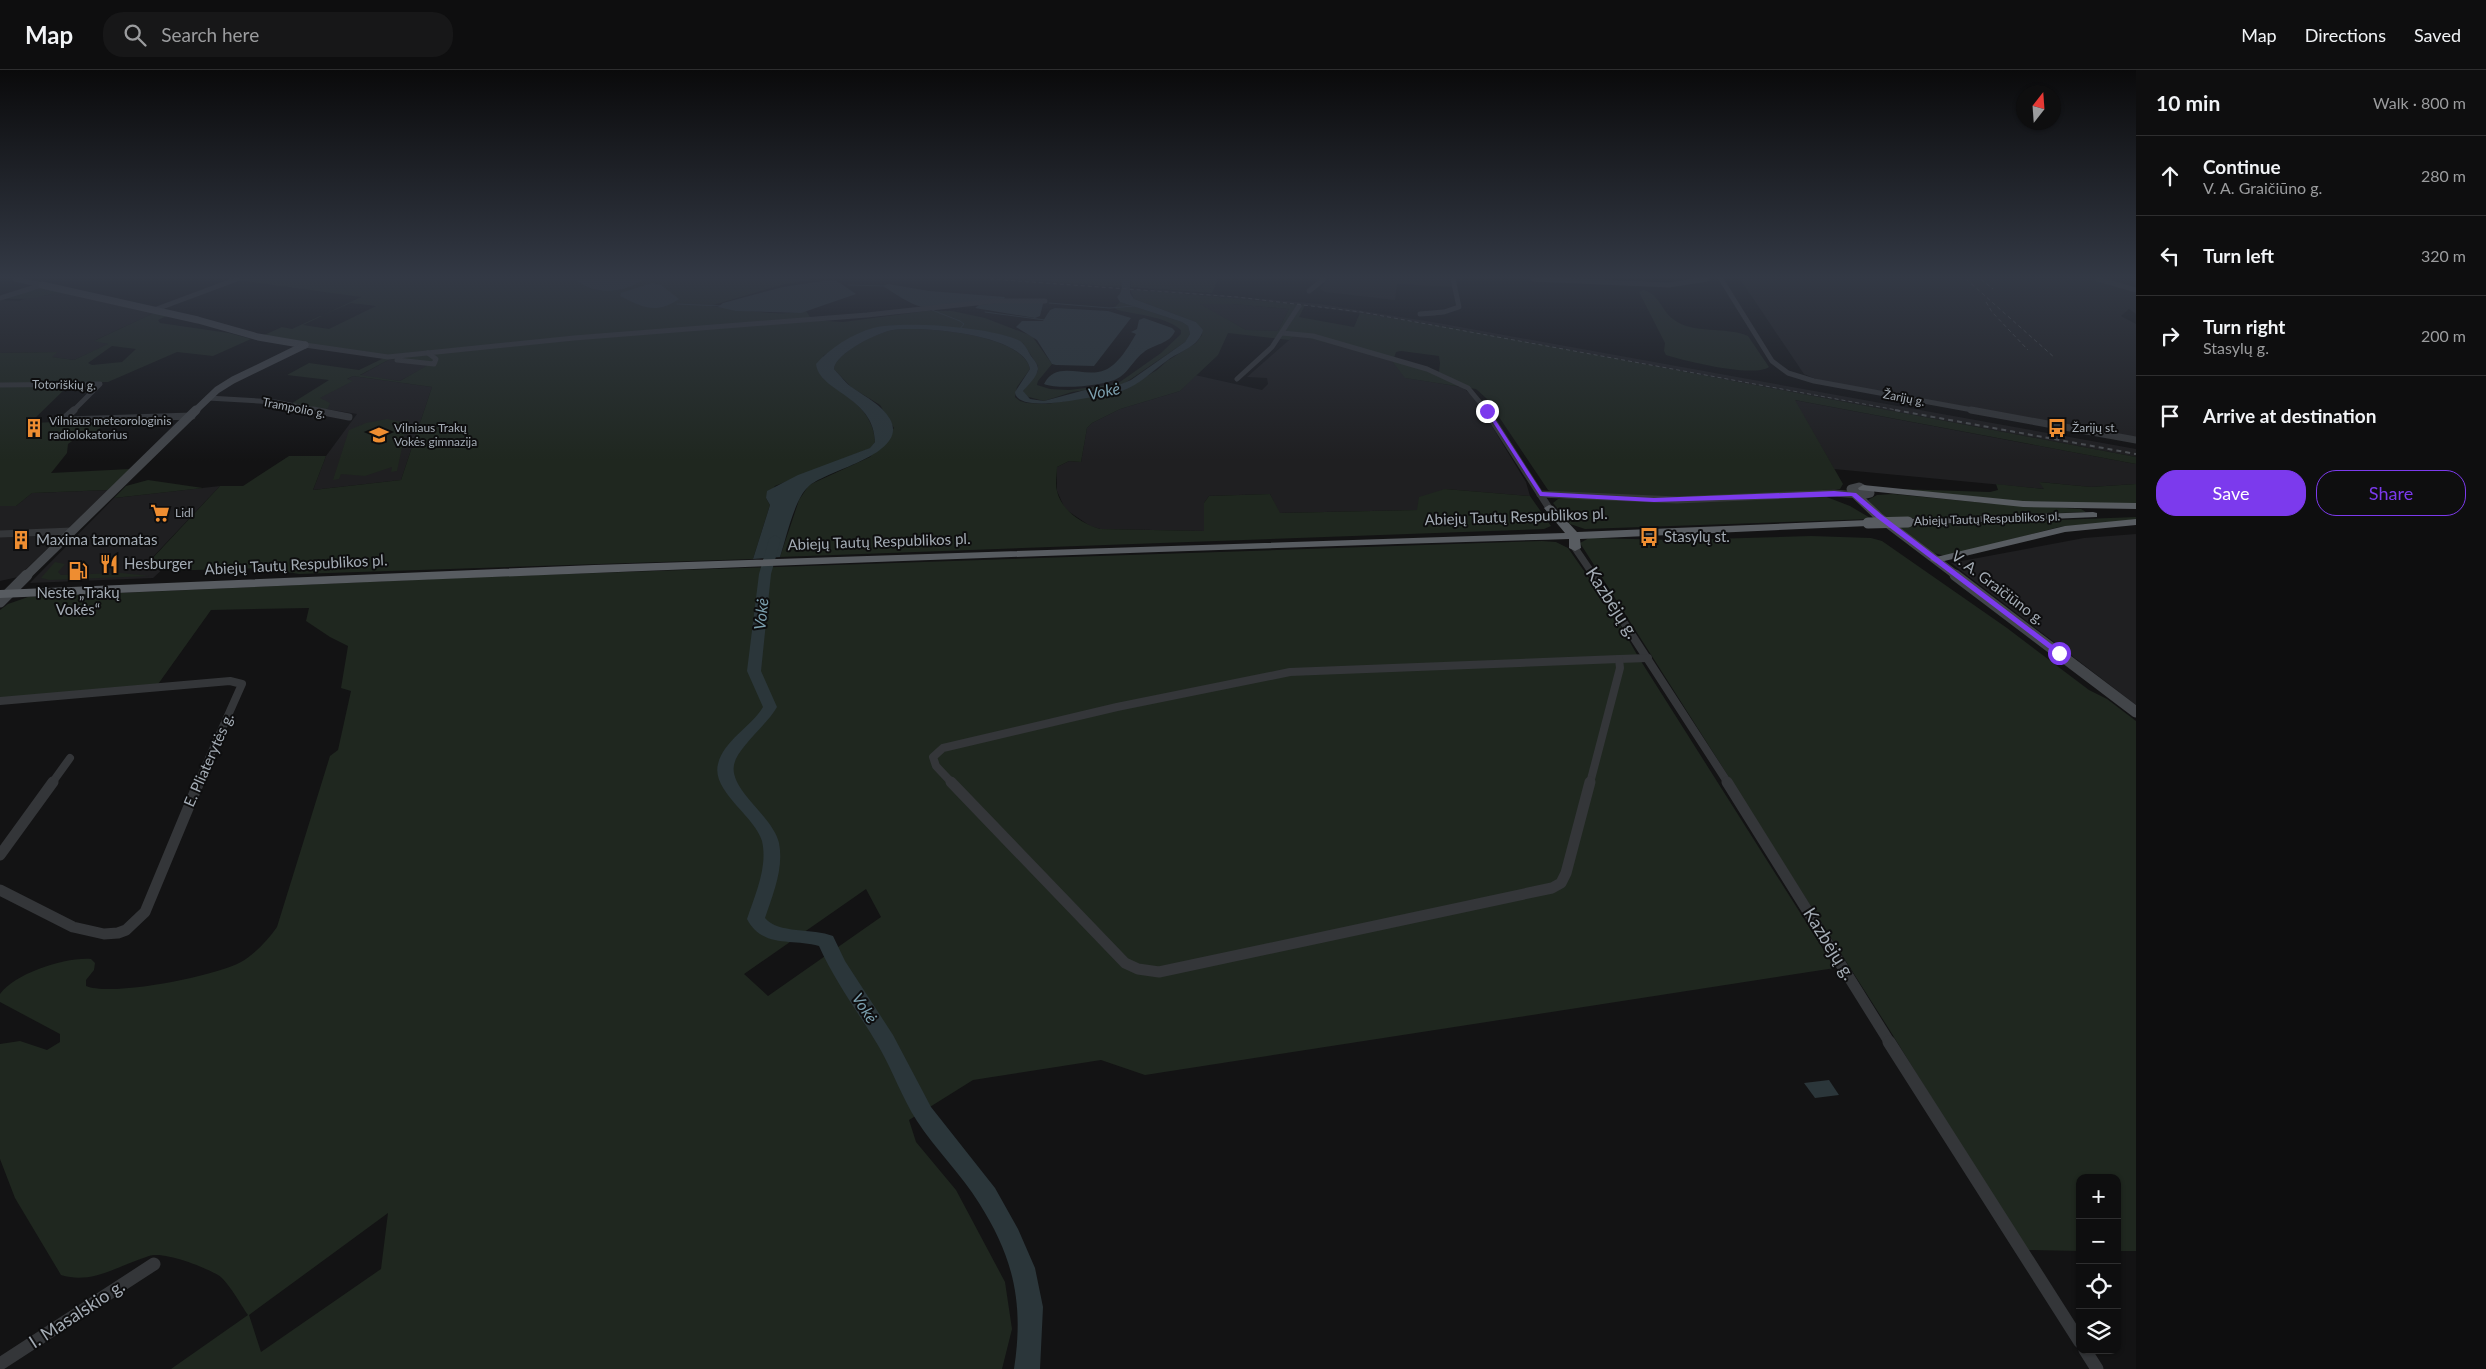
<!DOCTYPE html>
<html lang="en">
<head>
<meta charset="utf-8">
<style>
  body { margin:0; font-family:Lato,sans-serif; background:#171718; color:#f1f3f6 }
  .controls { position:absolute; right:15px; bottom:15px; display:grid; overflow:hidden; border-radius:10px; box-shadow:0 1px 4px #0004 }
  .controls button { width:45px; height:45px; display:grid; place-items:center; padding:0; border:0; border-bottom:1px solid #2e2e2f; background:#0e0e0f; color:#f1f3f6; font:25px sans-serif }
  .compass { position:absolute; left:2016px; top:15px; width:45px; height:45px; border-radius:50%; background:#0e0e0f; box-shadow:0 1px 4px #0004; rotate:17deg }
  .stop { position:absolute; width:15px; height:15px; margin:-11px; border:4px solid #7c3aed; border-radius:50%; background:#fff }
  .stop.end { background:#7c3aed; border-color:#fff; box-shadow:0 1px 5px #0008 }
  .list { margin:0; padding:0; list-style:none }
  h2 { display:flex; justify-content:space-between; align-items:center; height:65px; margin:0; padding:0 20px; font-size:21px }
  h2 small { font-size:16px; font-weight:400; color:#9b9c9e }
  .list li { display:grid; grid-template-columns:32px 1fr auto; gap:15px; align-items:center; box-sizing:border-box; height:80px; padding:0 20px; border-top:1px solid #2e2e2f }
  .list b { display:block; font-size:19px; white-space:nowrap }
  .list p { margin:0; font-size:16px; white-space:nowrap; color:#9b9c9e }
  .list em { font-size:16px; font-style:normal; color:#9b9c9e }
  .actions { display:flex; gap:10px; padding:15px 20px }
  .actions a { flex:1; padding:11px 0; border:1px solid #7c3aed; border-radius:20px; text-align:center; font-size:18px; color:#7c3aed }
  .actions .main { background:#7c3aed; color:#fff }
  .icon { flex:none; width:28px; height:28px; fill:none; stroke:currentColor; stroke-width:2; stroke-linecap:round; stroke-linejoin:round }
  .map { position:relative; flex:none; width:2136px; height:1299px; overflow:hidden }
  header { display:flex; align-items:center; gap:30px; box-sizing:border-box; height:70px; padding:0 25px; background:#0e0e0f; border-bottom:1px solid #2e2e2f }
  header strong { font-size:24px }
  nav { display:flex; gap:28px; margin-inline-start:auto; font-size:18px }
  .search { width:350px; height:45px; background:#171718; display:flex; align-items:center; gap:12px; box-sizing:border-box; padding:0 18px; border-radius:20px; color:#9b9c9e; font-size:19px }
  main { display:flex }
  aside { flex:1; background:#0e0e0f }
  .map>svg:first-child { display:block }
  .built { fill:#1f1f21 }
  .green { fill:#1f271f; fill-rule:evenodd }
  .water { fill:#2b363a }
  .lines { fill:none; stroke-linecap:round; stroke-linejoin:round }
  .stream { stroke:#2b363a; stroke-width:1 }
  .river { fill:#2b363a; fill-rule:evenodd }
  .minor-far4 { stroke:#343639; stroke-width:5 }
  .minor-far3 { stroke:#343639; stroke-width:7 }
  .minor-far2 { stroke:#343639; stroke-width:8 }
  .minor-far1 { stroke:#343639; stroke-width:11 }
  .minor { stroke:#343639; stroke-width:13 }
  .secondary-far2 { stroke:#424549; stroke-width:7 }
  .secondary-far1 { stroke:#424549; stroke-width:9 }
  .secondary { stroke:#424549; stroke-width:11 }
  .trunk { fill:#585c61; fill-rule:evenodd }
  .rail-far1 { stroke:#4b4e52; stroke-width:1; stroke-dasharray:4 3; stroke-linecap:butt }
  .rail { stroke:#4b4e52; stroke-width:2; stroke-dasharray:5 4; stroke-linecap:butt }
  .trunk-bridge { stroke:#585c61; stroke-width:11 }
  .route { fill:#7c3aed }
  .labels { text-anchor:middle; stroke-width:4; stroke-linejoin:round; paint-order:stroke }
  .far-street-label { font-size:12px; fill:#a4acb5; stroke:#0e0e0f }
  .far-poi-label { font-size:12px; fill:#a4acb5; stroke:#0e0e0f; text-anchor:start }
  .street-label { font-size:15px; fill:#a4acb5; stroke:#0e0e0f }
  .poi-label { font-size:15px; fill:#a4acb5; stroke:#0e0e0f; text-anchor:start }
  .water-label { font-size:16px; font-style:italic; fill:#7ca0af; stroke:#0e0e0f }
  .near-street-label { font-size:18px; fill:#a4acb5; stroke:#0e0e0f }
</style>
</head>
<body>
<header>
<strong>Map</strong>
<div class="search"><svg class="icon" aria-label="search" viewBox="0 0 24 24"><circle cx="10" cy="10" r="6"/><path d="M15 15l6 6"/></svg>Search here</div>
<nav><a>Map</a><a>Directions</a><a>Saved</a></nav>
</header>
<main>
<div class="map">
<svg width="2136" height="1299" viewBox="0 0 2136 1299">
  <rect width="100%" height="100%" fill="#131314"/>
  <g class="built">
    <path d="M1328 209H1450L1452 217 1397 214 1395 230 1325 222 1320 219Z"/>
    <path d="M1740 209H2136V244L2129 239 2121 246 2136 254V368L1818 310 1804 304Z"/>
    <path d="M1154 219 1320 234 1438 253 2136 379V387L1448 257 1304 235 1153 221Z"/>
    <path d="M61 221 156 242 96 270 109 274 74 290 51 287 56 282 0 283V230L19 231 35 225 45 226Z"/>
    <path d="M1199 234H1233L1289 239 1278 261 1246 260Z"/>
    <path d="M1296 264 1391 290 1406 308 1462 317 1474 327 1526 412 1530 426 1445 419 1418 440 1279 443 1270 424 1209 426 1204 433V461L1100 459 1090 456 1065 439 1057 421V397L1069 391 1081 392 1087 358 1092 353 1120 339 1180 321 1195 305 1262 320 1268 314 1267 308 1247 307Z"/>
    <path d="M390 289 429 295 400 311 359 306Z"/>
    <path d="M353 306 432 317 401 410 313 420 326 386 357 344 326 339 328 337 319 328 352 311 346 310Z"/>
    <path d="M1794 330 2136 394V414L2091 417 2040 412 2045 419 1834 399Z"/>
    <path d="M220 416 149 491 167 495 153 508 30 513 114 428Z"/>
    <path d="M108 420 18 507 0 511V436H16L32 423Z"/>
    <path d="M2136 464V635L1951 493 2084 468Z"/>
  </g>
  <g class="green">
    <path d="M241 209H814L781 215 710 236C735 239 782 247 806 241L812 250 843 252 926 241H952L985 248 1032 266 1052 294 1038 311 1037 315 1050 319 1069 320 1117 314 1161 283 1181 264V260C1165 246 1137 245 1118 240L1114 238 1120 232 1182 252 1188 256 1190 264 1185 272 1122 315 1072 322 1044 331 1025 326 1023 321 1038 301V296L1023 273 1006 266 985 262 922 255 886 256 855 266 823 286V308C846 325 874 341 875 372L871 378 775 416 766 428 770 435 753 489 299 504 263 498 161 501 167 495 149 492 220 416H243L289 386H326L313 420 401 410 432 317 353 306 347 309 353 311 320 328 330 333 328 338 319 343 289 335 329 310 287 305 309 293 359 300 386 287 262 266 282 257 292 259 320 246H322L303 255 329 259 376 236 351 233 323 245 361 227 237 210ZM390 289 428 294V295L400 311 360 305Z"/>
    <path d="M1016 209H1121L1122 217Z"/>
    <path d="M1130 209H1218L1212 223 1131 217Z"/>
    <path d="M41 218 61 221C43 227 22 231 4 228Z"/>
    <path d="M1130 219 1305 235 1299 247 1354 257 1360 243 1448 257 2136 387V394L1795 330 1843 414 1840 419 1676 428 1552 422 1548 420 1487 329 1476 319 1405 308 1391 290 1296 265 1289 270 1228 263 1218 285 1180 321 1120 339 1092 353 1087 358 1081 392 1069 391 1057 397C1057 405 1055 414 1057 421 1061 440 1082 454 1100 459L1204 461V433L1209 426 1270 424 1280 443 1417 440 1419 427 1445 419 1530 426 1551 456 1544 459 780 487 799 430 809 415 870 387 894 358 880 335 851 317 834 299C835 283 878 262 893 260 922 256 1023 264 1030 299L1017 317 1015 327 1020 331 1027 333 1047 334 1122 321 1157 300 1167 291 1196 273 1202 265 1196 252 1134 229ZM1233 234 1289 239 1278 261 1246 260 1200 234ZM1401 281 1439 286 1440 293 1439 302 1394 288 1396 282Z"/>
    <path d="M1643 220C1658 222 1661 240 1673 249 1693 265 1726 256 1748 266L1769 297C1753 308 1686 291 1666 285L1664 281 1665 273 1639 222Z"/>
    <path d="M156 242 169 245 158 250 160 253 229 263 251 269 213 286 177 282 108 312 71 313 30 353 109 350 92 365 79 366 68 374 67 383 51 403 130 399 108 420 32 423 16 436H0V283L57 282 52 287 74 290 108 274 94 271ZM112 276 136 279 122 292 92 295 88 293Z"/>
    <path d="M387 349 402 352 408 349 397 401 391 402 392 397 365 406 341 404 339 409 333 410 349 360 366 353Z"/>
    <path d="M148 410 203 418 114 428 126 416Z"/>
    <path d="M2039 412 2091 417 2136 414V434L2028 433 1898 419 1990 422 1998 420 1996 414 2044 419Z"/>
    <path d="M1893 424 1985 433 2081 439 2086 442 1887 449 1868 430 1877 425Z"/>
    <path d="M1824 426 1850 436 1872 449 1585 459 1570 454 1553 433 1558 429 1569 428Z"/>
    <path d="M2136 447V450L2059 457 1946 486 1933 483 1898 456Z"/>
    <path d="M1811 466 1871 468 1882 471 2007 558 2089 620 2107 629 2136 651V1181H2117V1108H2080V1181L2028 1180 1994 1129 1889 959 1580 473 1589 468 1676 470Z"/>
    <path d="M1542 471 1556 472 1568 478 1612 541 1639 588 1835 898 1145 1005 1101 990 973 1010 909 1050 916 1072 956 1120 1005 1212 1012 1259 1002 1299H171L248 1245C241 1235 228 1211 218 1205 204 1197 164 1181 149 1186 119 1195 93 1215 61 1205L15 1128 0 1089V974L20 971 47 980 60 972V964L0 932V924C16 903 65 887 91 889L95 893 94 900 86 910V916C113 927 215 906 241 892 255 884 268 870 277 857L330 686 338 680 351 621 341 618 348 576 330 567 306 551 309 538 211 540 156 617 0 628V540L8 534 28 527 479 507ZM866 819 881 847 768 926 744 904ZM388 1143 381 1199 261 1282 249 1245Z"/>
    <path d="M55 492 65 494 58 502 61 505 121 503 149 506 50 510 41 508Z"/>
  </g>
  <g class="water">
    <path d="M575 209H641L642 210C622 224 593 225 575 209Z"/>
    <path d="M1121 209H1130V223L1134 229 1196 252 1203 260C1199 277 1180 281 1168 290 1152 301 1141 314 1122 321 1103 324 1017 347 1015 322L1030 299C1024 264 922 256 893 260 879 262 835 283 834 299 840 305 846 314 853 318 867 328 881 334 890 349 910 385 825 400 808 417 794 430 786 469 780 487L753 489 770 435 766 428 767 421 798 405 870 378 875 372C874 326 819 322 816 294 830 278 852 264 873 258 901 250 995 257 1020 271 1025 274 1028 281 1031 286 1034 290 1038 294 1038 299 1037 307 1028 315 1023 321L1030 329 1044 331 1085 320 1114 317 1131 310 1185 272 1190 264 1188 256 1182 252 1120 232 1117 227C1123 222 1122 216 1121 209Z"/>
    <path d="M830 210 837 211 856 224 801 243 736 241 718 237 723 233 783 217Z"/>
    <path d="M652 213 661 215 679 229C655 245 643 237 620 226L621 223Z"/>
    <path d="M888 214 929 221 1005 227 1004 229 923 237C913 236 892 222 883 216Z"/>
    <path d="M1005 232 1043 233V234L1040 246 1035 248 975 238 979 235Z"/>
    <path d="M1055 238 1108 241 1131 248 1094 296 1056 295 1052 294 1037 270 1016 257 1022 251H1043L1050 240Z"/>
    <path d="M1144 248 1172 258 1175 261C1170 274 1154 274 1144 282 1134 289 1130 300 1120 307 1107 316 1059 320 1044 314 1057 289 1084 309 1105 300 1118 295 1129 276 1136 264L1131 262 1137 259 1139 250Z"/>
    <path d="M1829 1010 1839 1025 1815 1028 1804 1013Z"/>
  </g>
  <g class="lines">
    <g class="stream">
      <path d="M848 215 885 216"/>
      <path d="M1049 233 1110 238 1134 236"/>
      <path d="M677 234 721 236"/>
      <path d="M932 240 960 251 964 254 959 260"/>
      <path d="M985 242 1045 250"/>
    </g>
    <path class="river" d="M775 465 781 469 771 504 761 601 777 637C767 655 737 678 734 695 729 720 773 746 779 773 784 798 773 824 765 848 778 864 813 858 833 866L845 891 893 965 931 1037 995 1118 1018 1159 1035 1198 1043 1237 1040 1299H1014C1024 1234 1014 1188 979 1133 961 1104 936 1080 917 1051 902 1028 893 1001 879 977 859 943 835 912 819 876 792 868 763 879 747 849 755 825 768 797 762 771 755 746 711 721 718 694 724 670 751 657 763 637L747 601 759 504 769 469Z"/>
    <g class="minor-far4">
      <path d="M15 209 42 215"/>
      <path d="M1534 209 1669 215 1707 209"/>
      <path d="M1721 209 1772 291 1788 303 1814 311 1978 341"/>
      <path d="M2098 209 2136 220"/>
      <path d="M1309 221 1324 209"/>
      <path d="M0 228 42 215"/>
      <path d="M154 240 237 209"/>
      <path d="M1435 243 1420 244 1444 242 1459 237 1453 209"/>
      <path d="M1282 263 1313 266 1427 299 1468 318 1487 341"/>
      <path d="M305 275 388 287 574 268 867 245 995 231H1045"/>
      <path d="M397 290 434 294 436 289 428 283"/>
      <path d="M1237 309 1272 277 1299 236"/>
      <path d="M0 315 100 314 73 341"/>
      <path d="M208 328 275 332 320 341"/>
    </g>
    <g class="minor-far3">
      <path d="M74 340 66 347 67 350 192 346"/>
      <path d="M313 340 349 347"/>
      <path d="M1486 340 1549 438"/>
      <path d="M1971 340 2136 370"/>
      <path d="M1540 424 1677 430 1834 423 1860 425"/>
      <path d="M0 464 72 461"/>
      <path d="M1575 478 1594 506"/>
    </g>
    <g class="minor-far2">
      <path d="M1593 505 1728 713"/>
      <path d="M1619 589 1648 588"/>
      <path d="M0 631 230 611 242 614 198 713"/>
      <path d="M52 713 70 688"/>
      <path d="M952 713 936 696 933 687 943 678 1117 637 1290 602 1619 589"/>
      <path d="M1590 713 1620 598 1619 589"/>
    </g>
    <g class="minor-far1">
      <path d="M951 712 1125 893 1138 899 1159 902 1552 818 1561 813 1566 803 1590 712"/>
      <path d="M1727 712 1890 973"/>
      <path d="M0 785 53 712"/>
      <path d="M0 820 73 857 104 864 118 863 126 860 145 842 199 712"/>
    </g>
    <g class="minor">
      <path d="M1889 972 2080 1272"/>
      <path d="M2085 1280 2097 1299"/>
      <path d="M0 1294 154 1194"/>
    </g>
    <g class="secondary-far2">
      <path d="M42 215 198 250 258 267 305 275"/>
      <path d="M195 341 217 320 233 310 305 275"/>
    </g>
    <g class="secondary-far1">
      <path d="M1859 417 1870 423 1861 425 1851 419Z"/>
      <path d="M1853 422 1879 447 1957 506"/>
      <path d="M26 506 196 340"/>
    </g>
    <g class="secondary">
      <path d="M1955 505 2136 642"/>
      <path d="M0 532 27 505"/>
    </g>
    <g class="trunk">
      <path d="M1863 415 2023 431 2136 433V439L2023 437 1859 420 1858 418Z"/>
      <path d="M1549 435 1553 436 1577 462 1868 450 1873 453 1868 456 1580 469 1581 478 1575 481 1569 478V469C1046 484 523 505 0 528V520L594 495 1565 463 1544 438Z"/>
      <path d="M2093 442 2097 443V447L1908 455 1903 452 1908 449Z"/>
      <path d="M2136 449V455L2065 462 1936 493 1930 490 1932 488 2065 456Z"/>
    </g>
    <g class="rail-far1">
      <path d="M990 209 1237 227 1361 242 1902 341"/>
      <path d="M1966 209 2055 288"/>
      <path d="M1981 209 1993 219"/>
      <path d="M1986 232 1992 242 2028 280"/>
    </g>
    <path class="rail" d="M1895 340 2136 384"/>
    <path class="trunk-bridge" d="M1868 453 1908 452"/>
  </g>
  <linearGradient id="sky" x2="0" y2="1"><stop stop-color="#0a0a0b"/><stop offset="0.53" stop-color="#333945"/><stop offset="1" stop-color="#333945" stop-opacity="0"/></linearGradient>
  <rect width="2136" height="391" fill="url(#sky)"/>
  <path class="route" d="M1485 340H1489L1542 422 1654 428 1834 421 1856 423 1882 445 2063 583 2056 584 1877 448 1852 426 1654 432 1540 426Z"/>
  <defs>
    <g id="building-bare" transform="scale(1.5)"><path d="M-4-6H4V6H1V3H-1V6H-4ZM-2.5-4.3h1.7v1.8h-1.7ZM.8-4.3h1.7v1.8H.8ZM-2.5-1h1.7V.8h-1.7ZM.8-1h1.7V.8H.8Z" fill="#ee8d31" stroke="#0e0e0f" stroke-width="2.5" paint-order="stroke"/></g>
    <g id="bus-bare" transform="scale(1.5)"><path d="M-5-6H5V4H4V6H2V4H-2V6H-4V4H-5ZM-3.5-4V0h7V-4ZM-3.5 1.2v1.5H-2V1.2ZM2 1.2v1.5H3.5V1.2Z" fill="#ee8d31" stroke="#0e0e0f" stroke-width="2.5" paint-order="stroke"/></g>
    <g id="school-bare" transform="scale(1.5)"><path d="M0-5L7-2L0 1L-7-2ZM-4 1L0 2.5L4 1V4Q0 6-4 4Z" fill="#ee8d31" stroke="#0e0e0f" stroke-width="2.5" paint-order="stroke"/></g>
    <g id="supermarket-bare" transform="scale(1.5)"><path d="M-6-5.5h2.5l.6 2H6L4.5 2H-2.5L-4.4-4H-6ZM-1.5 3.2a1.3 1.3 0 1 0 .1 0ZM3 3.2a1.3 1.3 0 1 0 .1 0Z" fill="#ee8d31" stroke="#0e0e0f" stroke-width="2.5" paint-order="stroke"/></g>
    <g id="restaurant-bare" transform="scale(1.5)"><path d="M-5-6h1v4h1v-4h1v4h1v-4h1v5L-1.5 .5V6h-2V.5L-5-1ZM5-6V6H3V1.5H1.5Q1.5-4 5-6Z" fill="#ee8d31" stroke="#0e0e0f" stroke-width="2.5" paint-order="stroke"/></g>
    <g id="fuel-bare" transform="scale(1.5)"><path d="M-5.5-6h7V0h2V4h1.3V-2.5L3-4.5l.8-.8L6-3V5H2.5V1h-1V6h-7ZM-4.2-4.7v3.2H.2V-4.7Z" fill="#ee8d31" stroke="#0e0e0f" stroke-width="2.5" paint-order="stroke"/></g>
  </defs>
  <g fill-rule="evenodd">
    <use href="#building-bare" x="34" y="358"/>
    <use href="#bus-bare" x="2057" y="358"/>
    <use href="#school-bare" x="379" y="365"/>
    <use href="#supermarket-bare" x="160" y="443"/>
    <use href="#bus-bare" x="1649" y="467"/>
    <use href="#building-bare" x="21" y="470"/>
    <use href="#restaurant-bare" x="109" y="494"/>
    <use href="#fuel-bare" x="78" y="501"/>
  </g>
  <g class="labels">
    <g class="far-street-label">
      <text transform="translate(64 315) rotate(1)" y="4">Totoriškių g.</text>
      <text transform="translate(1904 328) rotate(11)" y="4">Žarijų g.</text>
      <text transform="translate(294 338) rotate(11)" y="4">Trampolio g.</text>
      <text transform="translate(1987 449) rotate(-2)" y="4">Abiejų Tautų Respublikos pl.</text>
    </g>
    <g class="far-poi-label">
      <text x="49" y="355">Vilniaus meteorologinis<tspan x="49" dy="14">radiolokatorius</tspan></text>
      <text x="394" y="362">Vilniaus Trakų<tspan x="394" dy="14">Vokės gimnazija</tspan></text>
      <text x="2072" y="362">Žarijų st.</text>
      <text x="175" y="447">Lidl</text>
    </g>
    <g class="street-label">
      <text transform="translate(1516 447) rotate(-2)" y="5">Abiejų Tautų Respublikos pl.</text>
      <text transform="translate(879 472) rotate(-2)" y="5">Abiejų Tautų Respublikos pl.</text>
      <text transform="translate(296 495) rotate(-3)" y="5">Abiejų Tautų Respublikos pl.</text>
      <text transform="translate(1998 518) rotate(37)" y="5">V. A. Graičiūno g.</text>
      <text transform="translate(209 690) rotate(-66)" y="5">E. Pliaterytės g.</text>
    </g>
    <g class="poi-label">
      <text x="1664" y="472">Stasylų st.</text>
      <text x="36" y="475">Maxima taromatas</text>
      <text x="124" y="499">Hesburger</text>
      <text x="78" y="528" text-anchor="middle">Neste „Trakų<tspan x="78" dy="17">Vokės“</tspan></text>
    </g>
    <g class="water-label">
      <text transform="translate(1104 321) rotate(-12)" y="6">Vokė</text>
      <text transform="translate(761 544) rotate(-84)" y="6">Vokė</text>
      <text transform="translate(865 938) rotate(57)" y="6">Vokė</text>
    </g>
    <g class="near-street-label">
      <text transform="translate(1612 533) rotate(57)" y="6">Kazbėjų g.</text>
      <text transform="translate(1829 874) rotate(58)" y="6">Kazbėjų g.</text>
      <text transform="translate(77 1244) rotate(-33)" y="6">I. Masalskio g.</text>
    </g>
  </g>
</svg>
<div class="controls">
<button>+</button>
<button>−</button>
<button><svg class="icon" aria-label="locate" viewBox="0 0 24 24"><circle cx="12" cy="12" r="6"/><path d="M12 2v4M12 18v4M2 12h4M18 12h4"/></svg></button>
<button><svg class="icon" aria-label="layers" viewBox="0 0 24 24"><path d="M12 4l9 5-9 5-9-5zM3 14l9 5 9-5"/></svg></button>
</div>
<svg class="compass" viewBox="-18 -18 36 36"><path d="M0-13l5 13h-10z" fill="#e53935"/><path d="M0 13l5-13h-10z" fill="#9b9c9e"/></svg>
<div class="stop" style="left:2059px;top:583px"></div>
<div class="stop end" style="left:1487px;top:341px"></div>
</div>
<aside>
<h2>10 min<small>Walk · 800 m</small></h2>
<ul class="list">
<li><svg class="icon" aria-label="ahead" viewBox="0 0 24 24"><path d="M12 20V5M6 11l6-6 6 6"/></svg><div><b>Continue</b><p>V. A. Graičiūno g.</p></div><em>280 m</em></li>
<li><svg class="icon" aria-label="left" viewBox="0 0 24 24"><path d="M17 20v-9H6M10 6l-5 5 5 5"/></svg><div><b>Turn left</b></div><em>320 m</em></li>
<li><svg class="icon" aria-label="right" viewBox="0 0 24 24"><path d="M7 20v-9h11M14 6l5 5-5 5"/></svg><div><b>Turn right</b><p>Stasylų g.</p></div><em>200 m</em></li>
<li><svg class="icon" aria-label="arrive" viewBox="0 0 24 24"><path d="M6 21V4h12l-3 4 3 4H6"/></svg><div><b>Arrive at destination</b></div></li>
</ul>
<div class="actions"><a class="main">Save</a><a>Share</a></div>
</aside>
</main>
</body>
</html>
